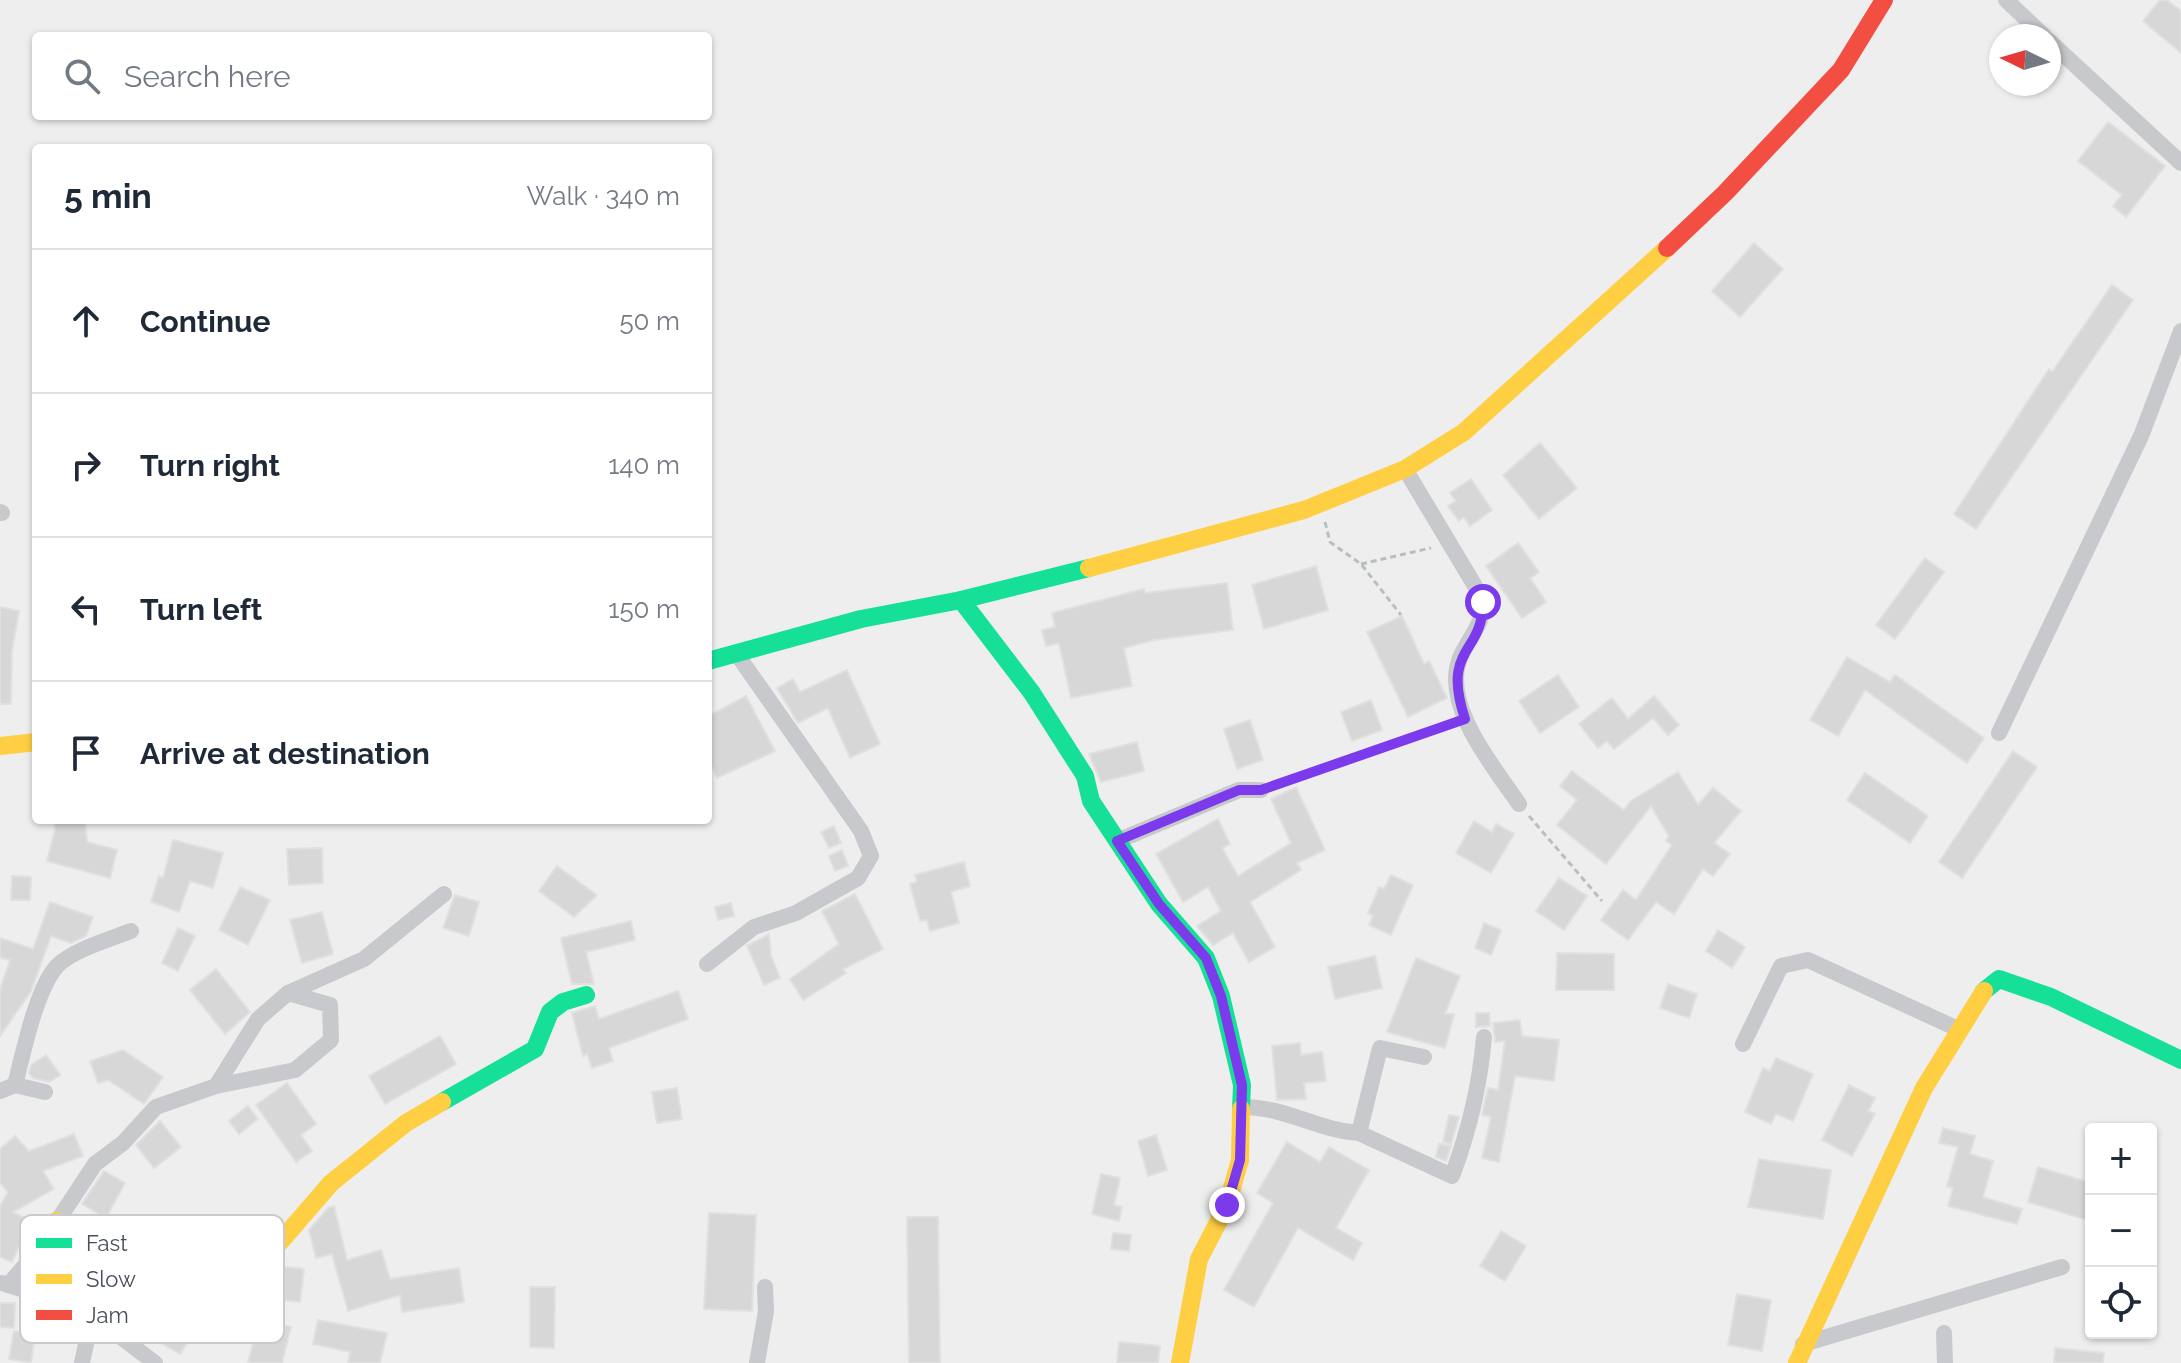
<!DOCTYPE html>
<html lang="en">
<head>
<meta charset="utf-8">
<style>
  body { margin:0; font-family:Raleway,sans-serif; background:#f2f2f3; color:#1f2937 }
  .controls { position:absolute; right:24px; bottom:24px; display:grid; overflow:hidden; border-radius:8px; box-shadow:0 2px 6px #0004 }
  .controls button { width:72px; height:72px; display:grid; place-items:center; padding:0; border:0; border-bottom:2px solid #e0e1e3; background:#fff; color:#1f2937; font:40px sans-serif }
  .compass { position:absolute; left:1989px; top:24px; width:72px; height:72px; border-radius:50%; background:#fff; box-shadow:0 2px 6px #0004; rotate:275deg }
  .stop { position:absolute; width:24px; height:24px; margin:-18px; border:6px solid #7c3aed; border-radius:50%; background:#fff }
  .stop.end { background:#7c3aed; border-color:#fff; box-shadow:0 2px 8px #0008 }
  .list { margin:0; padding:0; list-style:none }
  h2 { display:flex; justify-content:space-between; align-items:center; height:104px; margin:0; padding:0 32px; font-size:34px }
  h2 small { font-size:26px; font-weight:400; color:#747a83 }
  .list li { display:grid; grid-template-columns:52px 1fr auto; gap:24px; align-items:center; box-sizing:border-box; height:144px; padding:0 32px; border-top:2px solid #e0e1e3 }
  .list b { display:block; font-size:30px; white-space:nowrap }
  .list em { font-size:26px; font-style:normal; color:#747a83 }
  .icon { flex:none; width:44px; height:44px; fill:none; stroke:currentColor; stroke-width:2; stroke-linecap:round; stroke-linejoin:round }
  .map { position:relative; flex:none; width:2181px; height:1363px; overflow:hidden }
  .search { position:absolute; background:#fff; box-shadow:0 2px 6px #0004; left:32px; top:32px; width:680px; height:88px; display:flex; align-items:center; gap:20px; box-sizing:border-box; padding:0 28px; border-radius:8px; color:#747a83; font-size:30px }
  .panel { position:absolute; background:#fff; box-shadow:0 2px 6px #0004; left:32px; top:144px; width:680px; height:680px; border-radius:8px }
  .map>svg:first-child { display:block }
  .building { fill:#d7d7d8; stroke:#e0e0e1; stroke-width:2 }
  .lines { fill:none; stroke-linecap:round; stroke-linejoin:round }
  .path { stroke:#b7c0be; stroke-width:3; stroke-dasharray:6 4; stroke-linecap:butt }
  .street { stroke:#c8c9cc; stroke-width:16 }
  .fast { stroke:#16e098; stroke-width:18 }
  .slow { stroke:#ffcf43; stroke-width:18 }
  .jam { stroke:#f24e42; stroke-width:18 }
  .route { stroke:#7c3aed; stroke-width:10 }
  .key { fill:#fff; stroke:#c8cacd; stroke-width:2 }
  .key-label { font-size:22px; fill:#474e58 }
</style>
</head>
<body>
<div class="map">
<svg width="2181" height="1363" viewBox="0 0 2181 1363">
  <rect width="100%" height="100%" fill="#eee"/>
  <g class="building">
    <path d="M2160 0H2167L2181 11V53L2143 21Z"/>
    <path d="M2108 122 2165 166 2126 217 2113 206 2122 195 2078 161Z"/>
    <path d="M1754 243 1783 269 1740 317 1712 291Z"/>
    <path d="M2112 285 2133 300 1976 529 1954 514 2049 369 2052 372Z"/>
    <path d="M1540 443 1577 488 1539 519 1503 475Z"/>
    <path d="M1471 479 1492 510 1470 526 1464 517 1459 521 1448 506 1456 501 1450 493Z"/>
    <path d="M1518 543 1539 572 1530 578 1546 602 1522 618 1486 566Z"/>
    <path d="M1925 558 1944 572 1895 639 1876 625Z"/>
    <path d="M1316 566 1328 610 1264 629 1252 585Z"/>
    <path d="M1227 583 1233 630 1154 640 1124 648 1132 686 1071 698 1059 643 1046 646 1042 630 1055 627 1052 613 1144 589 1145 593Z"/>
    <path d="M0 607 19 611 12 651 11 704H0Z"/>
    <path d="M1402 616 1424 664 1429 661 1447 698 1408 717 1367 632Z"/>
    <path d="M1847 657 1890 682 1895 675 1984 738 1967 763 1865 690 1838 736 1810 720Z"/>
    <path d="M847 670 880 744 850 758 828 708 798 723 777 688 793 679 800 692Z"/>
    <path d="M1558 675 1579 707 1540 733 1519 701Z"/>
    <path d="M746 696 775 751 717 778 708 758V716Z"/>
    <path d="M1654 696 1679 725 1668 735 1653 718 1614 749 1607 741 1598 748 1579 724 1612 698 1628 719Z"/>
    <path d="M1371 700 1382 730 1352 741 1341 712Z"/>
    <path d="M1250 720 1263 760 1237 769 1224 729Z"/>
    <path d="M1137 742 1144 771 1101 782 1089 754Z"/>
    <path d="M2013 751 2037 767 1962 878 1939 862Z"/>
    <path d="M1572 771 1624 810 1631 801 1678 772 1698 805 1713 788 1741 811 1714 843 1730 854 1713 876 1703 869 1674 914 1656 902 1628 940 1601 920 1623 890 1636 900 1672 845 1666 841 1669 836 1651 806 1606 864 1557 825 1577 800 1560 786Z"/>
    <path d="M1865 773 1928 816 1910 843 1847 800Z"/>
    <path d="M1296 787 1325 850 1297 863 1301 870 1250 902 1275 947 1249 962 1233 933 1213 945 1197 926 1221 911 1208 887 1183 902 1156 854 1218 819 1230 844 1222 848 1238 876 1291 843 1271 799Z"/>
    <path d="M54 820H85L87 842 117 850 110 878 47 861 55 830Z"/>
    <path d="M1474 821 1492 832 1496 824 1514 834 1491 873 1456 853Z"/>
    <path d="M834 826 841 843 829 848 821 832Z"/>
    <path d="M173 840 223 853 213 888 190 881 179 912 151 902 159 876 163 878Z"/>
    <path d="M322 848 323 883 289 885 287 849Z"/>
    <path d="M842 850 848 866 835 871 829 856Z"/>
    <path d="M964 862 970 886 951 892 959 923 930 931 927 920 920 921 910 884 917 882 915 875Z"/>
    <path d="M557 866 597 895 574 917 539 891Z"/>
    <path d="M1391 875 1413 885 1391 935 1369 925 1373 916 1368 913 1379 887 1384 889Z"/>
    <path d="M12 876 31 877 30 900H11Z"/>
    <path d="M1559 878 1587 896 1564 930 1536 911Z"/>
    <path d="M240 887 270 900 248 945 219 930Z"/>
    <path d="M855 894 883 949 843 969 846 973 803 1000 790 979 839 944 822 911Z"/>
    <path d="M455 895 479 902 469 936 443 928Z"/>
    <path d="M50 902 93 917 86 936 71 943 51 936 31 991 0 1036V990L10 960 0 958V938L33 949Z"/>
    <path d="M731 903 734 916 718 920 715 907Z"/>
    <path d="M322 912 333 954 302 963 290 920Z"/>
    <path d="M631 921 635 940 586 952 594 984H572L561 938Z"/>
    <path d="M1484 923 1501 930 1491 955 1475 948Z"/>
    <path d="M178 928 195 936 178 971 162 963Z"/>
    <path d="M1718 930 1745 947 1732 968 1706 951Z"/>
    <path d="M769 934 771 956 780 978 764 985 747 946Z"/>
    <path d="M1557 953 1614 954V990H1556Z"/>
    <path d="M1375 956 1382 988 1335 999 1328 967Z"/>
    <path d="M1416 958 1460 976 1445 1014H1454L1445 1048 1387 1032Z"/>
    <path d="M216 969 250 1012 225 1034 190 990Z"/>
    <path d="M1668 984 1697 994 1689 1018 1660 1008Z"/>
    <path d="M678 991 688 1019 609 1048 613 1061 592 1068 587 1054 583 1056 572 1013 595 1006 599 1019Z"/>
    <path d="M1476 1013H1489L1490 1026 1476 1027Z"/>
    <path d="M1520 1020 1522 1036 1559 1040 1554 1081 1515 1076 1499 1162 1482 1158 1491 1117 1482 1115 1488 1088 1498 1090 1505 1041 1495 1042 1493 1023Z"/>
    <path d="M440 1036 456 1064 385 1104 369 1076Z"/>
    <path d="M1300 1043 1301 1055 1322 1052 1326 1081 1304 1083 1306 1099 1277 1100 1272 1046Z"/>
    <path d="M123 1050 163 1077 144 1104 108 1080 98 1083 90 1061Z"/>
    <path d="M46 1055 60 1075 49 1082 33 1078 29 1073 31 1065Z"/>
    <path d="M1776 1058 1813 1074 1793 1121 1776 1114 1771 1124 1745 1112 1763 1068 1770 1071Z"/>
    <path d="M287 1083 316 1124 301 1135 312 1151 296 1162 256 1105Z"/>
    <path d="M1849 1085 1875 1098 1868 1111 1875 1114 1852 1156 1822 1140Z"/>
    <path d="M677 1088 682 1119 657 1123 652 1092Z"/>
    <path d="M248 1106 258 1119 239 1134 229 1121Z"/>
    <path d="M1449 1115 1459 1117 1451 1144 1443 1142Z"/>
    <path d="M160 1121 181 1147 154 1168 136 1145Z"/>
    <path d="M1943 1128 1975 1136 1970 1154 1993 1161 1983 1197 2022 1209 2017 1224 1948 1206 1953 1188 1947 1186 1958 1147 1939 1143Z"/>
    <path d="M74 1134 83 1156 43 1171 54 1189 13 1212 31 1221 12 1262 0 1257V1206L8 1192 0 1183V1149L15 1136 29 1151Z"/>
    <path d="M1156 1135 1167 1170 1148 1176 1138 1141Z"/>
    <path d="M1287 1142 1320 1162 1329 1147 1369 1170 1336 1228 1362 1243 1353 1260 1298 1228 1254 1307 1224 1290 1273 1203 1257 1193Z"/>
    <path d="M1439 1144 1451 1146 1446 1161 1436 1157Z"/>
    <path d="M1759 1159 1831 1170 1823 1219 1748 1207Z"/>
    <path d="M2038 1167 2091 1183 2087 1220 2028 1202Z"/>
    <path d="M104 1171 125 1183 106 1218 82 1204Z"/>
    <path d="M1101 1174 1120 1178 1114 1205 1122 1207 1119 1221 1092 1214Z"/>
    <path d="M334 1206 347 1260 381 1250 390 1279 459 1268 464 1302 402 1312 400 1295 348 1311 332 1254 316 1258 309 1230 328 1208Z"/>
    <path d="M709 1213 756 1215 752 1311 704 1309Z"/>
    <path d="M907 1217H938L940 1363H909Z"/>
    <path d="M1501 1231 1526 1246 1505 1281 1480 1266Z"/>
    <path d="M1113 1233 1131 1235 1129 1251 1111 1249Z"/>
    <path d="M276 1266 304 1269 300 1302 273 1299Z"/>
    <path d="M530 1287H555L554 1348 530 1347Z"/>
    <path d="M148 1293 199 1324 180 1354 107 1312V1304L142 1299Z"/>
    <path d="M1737 1294 1771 1300 1762 1351 1728 1345Z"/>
    <path d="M0 1303H15L14 1328 0 1327Z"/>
    <path d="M259 1319 291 1327 282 1363H248Z"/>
    <path d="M318 1320 387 1333 380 1363H348L350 1352 313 1344Z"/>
    <path d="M14 1331 35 1334 31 1363 9 1359Z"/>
    <path d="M1119 1342 1160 1346 1158 1363H1117Z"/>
    <path d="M2055 1348 2104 1353 2103 1363H2054Z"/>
  </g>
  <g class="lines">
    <g class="path">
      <path d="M1325 522 1330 542 1361 564 1401 615"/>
      <path d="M1361 564 1431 548"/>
      <path d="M1276 785 1451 724"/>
      <path d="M1529 816 1602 901"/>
    </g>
    <g class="street">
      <path d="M2006 0 2044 36"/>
      <path d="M2049 41 2181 163"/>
      <path d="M1405 469 1481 596C1488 621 1469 636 1460 658 1441 705 1494 767 1519 804"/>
      <path d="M0 512 2 513"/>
      <path d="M1999 733 2141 436 2181 331"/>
      <path d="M1117 841 1239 790H1261"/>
      <path d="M707 964 754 927 796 913 858 878 871 856 861 831 736 653"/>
      <path d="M288 993 364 959 444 894"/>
      <path d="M1743 1044 1781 966 1808 960 1958 1029"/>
      <path d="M15 1085C23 1054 36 989 57 966 71 951 112 938 131 931"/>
      <path d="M0 1091 15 1085 45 1092"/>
      <path d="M1242 1107C1287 1107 1316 1130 1359 1133L1380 1048 1424 1057"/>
      <path d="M1359 1133 1452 1176C1469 1131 1480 1084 1484 1037"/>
      <path d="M2 1283 47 1297 71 1299 155 1363"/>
      <path d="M8 1285 37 1252 95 1164 123 1143 156 1107 216 1086 295 1070 331 1040 330 1005 288 993 258 1019 216 1086"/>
      <path d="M1944 1333 1945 1363"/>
      <path d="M1803 1344 2062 1267"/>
      <path d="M82 1363 92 1316"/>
      <path d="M757 1363 766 1311 765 1287"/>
    </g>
    <g class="fast">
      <path d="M961 600 1032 693 1085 776 1091 801 1159 904 1206 958 1221 996 1242 1085 1241 1109"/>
      <path d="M708 661 861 619 961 600 1089 568"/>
      <path d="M1984 991 1999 979 2051 997 2181 1060"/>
      <path d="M442 1102 535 1049 550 1012 563 1002 586 995"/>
    </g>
    <g class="slow">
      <path d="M1089 568 1304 510 1405 469 1464 432 1667 248"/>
      <path d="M0 746 36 742"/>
      <path d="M56 1221 71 1299 280 1242 331 1183 406 1123 442 1102"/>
      <path d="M1180 1363 1199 1259 1227 1205 1240 1160 1241 1109"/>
      <path d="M1797 1363 1924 1088 1984 991"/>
    </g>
    <path class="jam" d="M1667 248 1725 193 1841 70 1884 0"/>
  </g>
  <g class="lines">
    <path class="route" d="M1227 1205 1240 1160 1242 1085 1221 996 1206 958 1159 904 1117 841 1239 790H1261L1465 719C1441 646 1483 655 1483 602"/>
  </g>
  <rect x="20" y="1215" width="264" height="128" rx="12" class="key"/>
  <rect x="36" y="1238" width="36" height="10" fill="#16e098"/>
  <rect x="36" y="1274" width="36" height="10" fill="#ffcf43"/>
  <rect x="36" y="1310" width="36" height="10" fill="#f24e42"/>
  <g class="key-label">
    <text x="86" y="1251">Fast</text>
    <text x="86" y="1287">Slow</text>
    <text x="86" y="1323">Jam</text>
  </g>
</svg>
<div class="controls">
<button>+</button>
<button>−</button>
<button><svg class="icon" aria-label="locate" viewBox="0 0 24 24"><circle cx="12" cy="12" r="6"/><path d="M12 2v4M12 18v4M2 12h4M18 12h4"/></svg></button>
</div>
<svg class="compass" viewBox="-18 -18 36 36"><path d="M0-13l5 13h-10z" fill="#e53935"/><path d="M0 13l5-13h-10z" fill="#747a83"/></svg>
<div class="stop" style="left:1483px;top:602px"></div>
<div class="stop end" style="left:1227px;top:1205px"></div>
<div class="search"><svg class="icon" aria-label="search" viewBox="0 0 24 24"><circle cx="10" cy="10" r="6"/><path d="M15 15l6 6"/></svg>Search here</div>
<section class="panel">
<h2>5 min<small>Walk · 340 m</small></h2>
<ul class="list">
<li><svg class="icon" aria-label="ahead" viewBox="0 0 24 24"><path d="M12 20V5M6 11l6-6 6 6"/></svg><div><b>Continue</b></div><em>50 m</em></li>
<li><svg class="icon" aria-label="right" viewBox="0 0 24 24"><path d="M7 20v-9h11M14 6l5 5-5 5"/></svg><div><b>Turn right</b></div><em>140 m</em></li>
<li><svg class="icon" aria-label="left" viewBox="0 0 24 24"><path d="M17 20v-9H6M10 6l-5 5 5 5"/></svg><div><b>Turn left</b></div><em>150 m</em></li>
<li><svg class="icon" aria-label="arrive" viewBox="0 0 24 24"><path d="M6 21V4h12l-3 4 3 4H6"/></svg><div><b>Arrive at destination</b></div></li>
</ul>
</section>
</div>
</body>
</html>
